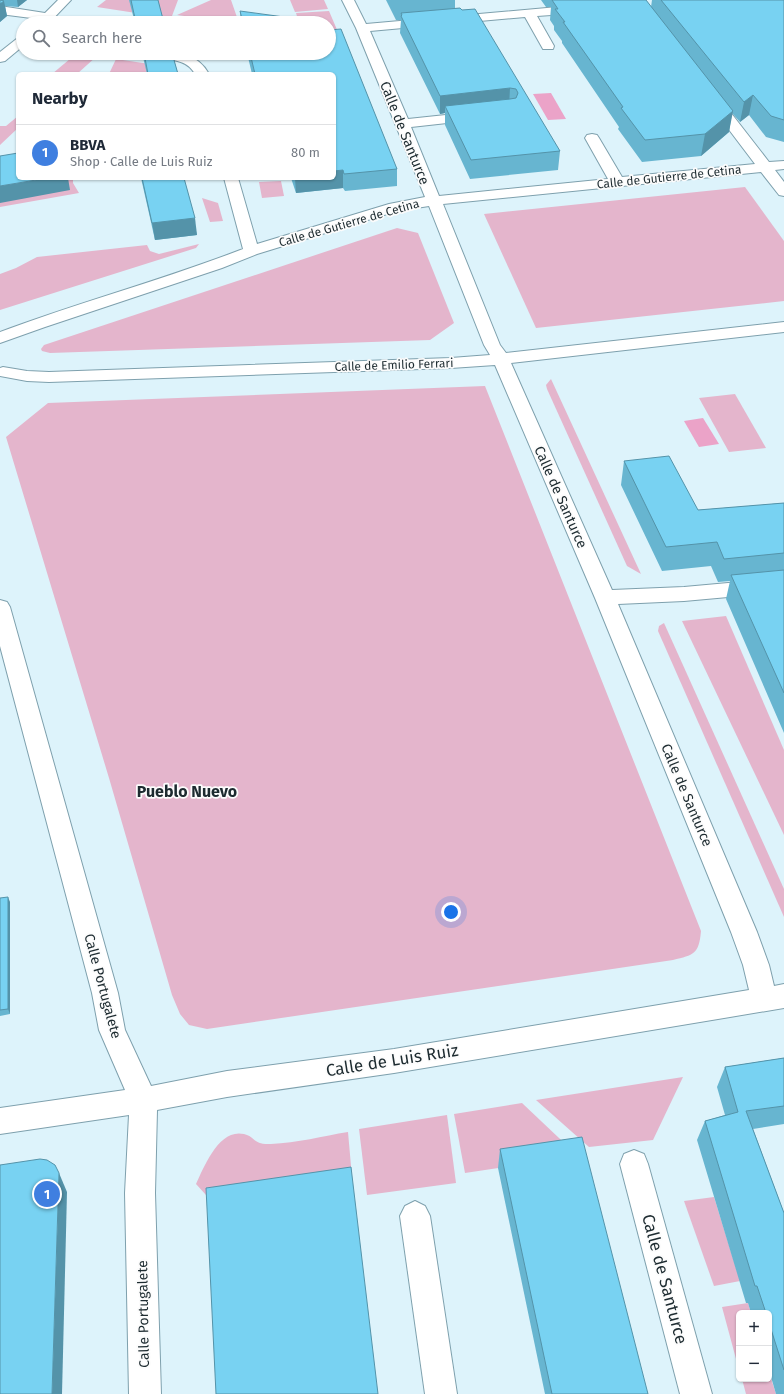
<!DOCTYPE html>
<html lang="en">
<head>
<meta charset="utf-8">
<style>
  body { margin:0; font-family:"Fira Sans",sans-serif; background:#f6f6f7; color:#1f2937 }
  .controls { position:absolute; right:12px; bottom:12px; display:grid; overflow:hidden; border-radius:6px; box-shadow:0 1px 3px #0004 }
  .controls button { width:36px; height:36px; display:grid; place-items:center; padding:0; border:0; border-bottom:1px solid #e0e1e3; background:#fff; color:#1f2937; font:20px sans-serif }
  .you { position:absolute; left:451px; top:912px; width:14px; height:14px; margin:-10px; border:3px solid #fff; border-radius:50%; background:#1a73e8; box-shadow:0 0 0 6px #1a73e833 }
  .badge { display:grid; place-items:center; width:26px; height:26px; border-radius:50%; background:#961068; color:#fff; font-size:13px; font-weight:700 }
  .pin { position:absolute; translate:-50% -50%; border:2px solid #fff; box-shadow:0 1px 4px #0006 }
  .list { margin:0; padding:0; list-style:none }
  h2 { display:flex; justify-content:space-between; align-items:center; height:52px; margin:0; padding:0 16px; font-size:17px }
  h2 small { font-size:13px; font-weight:400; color:#747a83 }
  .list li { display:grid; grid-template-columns:26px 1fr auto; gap:12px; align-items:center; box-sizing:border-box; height:56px; padding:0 16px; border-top:1px solid #e0e1e3 }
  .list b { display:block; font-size:15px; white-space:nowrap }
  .list p { margin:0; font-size:13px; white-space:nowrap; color:#747a83 }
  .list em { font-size:13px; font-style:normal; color:#747a83 }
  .icon { flex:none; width:22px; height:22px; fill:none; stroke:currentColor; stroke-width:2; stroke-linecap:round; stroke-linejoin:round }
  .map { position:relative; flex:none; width:784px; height:1394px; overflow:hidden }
  .search { position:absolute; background:#fff; box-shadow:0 1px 3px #0004; left:16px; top:16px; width:320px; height:44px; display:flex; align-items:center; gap:10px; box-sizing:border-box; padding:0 14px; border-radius:22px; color:#747a83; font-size:15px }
  .panel { position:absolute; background:#fff; box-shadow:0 1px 3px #0004; left:16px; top:72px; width:320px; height:108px; border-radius:6px }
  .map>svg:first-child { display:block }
  .green { fill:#e4b5cc }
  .water { fill:#eba3c8 }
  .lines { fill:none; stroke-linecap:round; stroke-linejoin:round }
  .minor-casing { stroke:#7ea0ad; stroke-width:2 }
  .minor { fill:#fff; fill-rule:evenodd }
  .wall { fill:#67b5d0 }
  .shaded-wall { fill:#5493a9 }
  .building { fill:#78d2f2; stroke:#5493a9 }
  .labels { text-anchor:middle; stroke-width:3.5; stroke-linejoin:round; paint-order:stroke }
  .far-street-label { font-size:12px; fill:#1d2b30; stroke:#fcfcfc }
  .street-label { font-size:14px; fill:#1d2b30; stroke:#fcfcfc }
  .quarter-label { font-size:16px; font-weight:bold; fill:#1d2b30; stroke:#fcfcfc }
  .near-street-label { font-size:17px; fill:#1d2b30; stroke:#fcfcfc }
</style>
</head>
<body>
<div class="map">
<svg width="784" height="1394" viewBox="0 0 784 1394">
  <rect width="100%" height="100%" fill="#ddf3fb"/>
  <g class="green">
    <path d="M106 0H178L172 16 162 17 97 7Z"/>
    <path d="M211 0H231L239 23H215L213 20 177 15Z"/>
    <path d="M290 0H324L328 9 295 12Z"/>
    <path d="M329 11 338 32 329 33V23H299L296 13Z"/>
    <path d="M77 53 97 56 77 74H52Z"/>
    <path d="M116 59 163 66 160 74H109Z"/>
    <path d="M18 116V128L0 145V126H6Z"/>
    <path d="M0 161 18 178H73V183L79 193 0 207Z"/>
    <path d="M281 181 284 196 262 198 259 182Z"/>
    <path d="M745 187 784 241V301L536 328 484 214Z"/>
    <path d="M202 198 218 203 223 221 210 222Z"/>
    <path d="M397 228 418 233 454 323 430 340 50 353 42 351 41 349 44 345Z"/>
    <path d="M199 244 196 248 0 310V274L16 268 37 257 147 245 150 251 159 254Z"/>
    <path d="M551 379 641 574 627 566 547 389 546 385Z"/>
    <path d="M485 386 701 931C699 954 694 955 673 960L207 1029 189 1025 180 1014 172 995 109 778 6 437 48 403Z"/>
    <path d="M735 394 766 448 729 452 699 398Z"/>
    <path d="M726 616 784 750V835L682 621Z"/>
    <path d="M664 623 784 889V917L658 631 659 626Z"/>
    <path d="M683 1077 653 1140 589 1147 536 1100Z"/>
    <path d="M522 1103 578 1156 465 1173 454 1114Z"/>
    <path d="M447 1115 456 1183 367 1195 359 1129Z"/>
    <path d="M348 1132 352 1177 221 1196 206 1195 196 1184C204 1167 219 1128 244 1134 256 1137 253 1145 271 1144 297 1143 323 1136 348 1132Z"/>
    <path d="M714 1197 740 1281 714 1286 684 1201Z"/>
    <path d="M748 1303 751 1313H739V1370L722 1307Z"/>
    <path d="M769 1372 776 1394H746L742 1379H769Z"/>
  </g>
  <g class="water">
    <path d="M551 93 566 119 548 120 533 94Z"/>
    <path d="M703 418 719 444 699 447 684 421Z"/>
  </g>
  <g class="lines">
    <g class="minor-casing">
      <g id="minor">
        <path d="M58 0H71L49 23H36L39 19 0 14V6L45 13Z"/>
        <path d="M342 0H354L366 24 580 5 584 6 586 9 584 12 580 13 537 16 554 46 553 49H543L525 17 370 31 408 119 474 112 479 113 481 116 479 119 474 120 411 127 439 196 608 179 585 138 587 135 592 134 597 135 599 138 622 177 755 164 705 98 707 95H717L769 162 784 161V169L775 170 784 182V196L779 195 761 172 443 204 500 345 506 353 784 322V332L511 363 612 590 684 587 784 578V592L684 601 618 604 757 932 769 965 774 986 784 984V1008L394 1073 227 1097 157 1110 155 1193 161 1394H129L125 1193 129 1115 0 1134V1108L125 1090 99 1030 92 993 0 646V600L7 602 10 607 118 993 125 1030 151 1086 227 1071 394 1049 749 990 743 965 731 932 595 598 495 365 451 368 49 382 27 381 0 376V368L3 367 27 371 49 372 451 358 490 355 484 345 429 206 397 211 257 254 222 268 45 327 0 343V332C80 302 163 280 243 249L224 178H238L257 244 389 204 425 197 356 28Z"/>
        <path d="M23 36V46L5 61 0 62V52L19 37Z"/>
        <path d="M147 53C171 53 195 49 209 74H195C186 57 165 60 148 56Z"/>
        <path d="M634 1150 644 1154 648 1164 712 1394H680L620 1164 624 1154Z"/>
        <path d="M415 1201 425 1206 430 1216 457 1394H425L400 1216 405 1206Z"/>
      </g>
    </g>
    <use href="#minor" class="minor"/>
  </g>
  <g class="wall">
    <path d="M0 0H27L18 7 5 6 7 16 0 22Z"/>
    <path d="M129 0H158L164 23H135Z"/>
    <path d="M386 0H455V8H460L560 151 558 170 470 179 445 125V113L440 114 400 33 401 20H396Z"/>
    <path d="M541 0H646L651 7 652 0H784V142L766 137 749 115 740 122 732 113 729 132 701 156 642 162 618 129 619 127 562 43V41L554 30V26L550 20 551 7H546Z"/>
    <path d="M240 11 243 23H241Z"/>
    <path d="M142 53H172L178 74H147Z"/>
    <path d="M247 53H329L397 169V186L345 191 343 188 296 193 291 178H334V74H252Z"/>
    <path d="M141 178H184L197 235 155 240Z"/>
    <path d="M624 461 698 510 784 503V733L726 599 730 581 718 582 711 566 662 571 621 485Z"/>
    <path d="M0 898 10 902V1014L0 1016Z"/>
    <path d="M784 1058V1124L753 1129 784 1213V1394H776L769 1370V1313H751L748 1303H746L697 1140 705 1121 725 1115 717 1087 725 1067Z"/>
    <path d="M500 1149 648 1394H545L498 1168Z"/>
  </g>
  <g class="shaded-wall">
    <path d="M17 0H27L18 7Z"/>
    <path d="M4 1 7 16 0 22V4Z"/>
    <path d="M510 88 509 107 445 106V113L440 114V96Z"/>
    <path d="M753 95 749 115 740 122 744 102Z"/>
    <path d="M733 111 729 132 701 156 705 134Z"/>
    <path d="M343 170V188L296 193 295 178H334V171Z"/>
    <path d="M48 178H68L70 190 0 203V186Z"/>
    <path d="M195 218 197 235 155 240 152 223Z"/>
    <path d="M8 897 10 902V1014L8 1009Z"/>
    <path d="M59 1173 67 1192 62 1394H52Z"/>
  </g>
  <g class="building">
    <path d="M0 0 4 1 0 4Z"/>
    <path d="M131 0H158L164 23H136Z"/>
    <path d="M552 0H646L733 111 705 134 645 140 621 108 623 107 563 22H565L555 9H558Z"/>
    <path d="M661 0H784V120L771 116 753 95 744 102Z"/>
    <path d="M460 8 462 10 475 9 560 151 471 160 445 106 510 99 516 98 518 93 516 89 510 88 440 96 401 16 402 15 401 13Z"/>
    <path d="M240 11 284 17 286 23H243Z"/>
    <path d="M341 29 397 169 344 174 343 170 334 171V74H255L250 53H329V30Z"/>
    <path d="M144 53H172L178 74H148Z"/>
    <path d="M18 153V178H48L0 186V156Z"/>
    <path d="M142 178H184L195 218 152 223Z"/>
    <path d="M669 456 698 510 784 503V553L724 559 717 542 666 547 624 461Z"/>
    <path d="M784 570V693L731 575Z"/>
    <path d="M8 897V1009L0 1010V898Z"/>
    <path d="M784 1058V1106L746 1111 784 1213V1370L769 1323V1313H766L757 1286H755L705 1121 738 1112 725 1067Z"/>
    <path d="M582 1137 648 1394H552L500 1149Z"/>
    <path d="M40 1159 47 1160 55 1165 59 1173 52 1394H0V1165Z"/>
    <path d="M351 1167 378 1394H216L206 1188Z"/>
  </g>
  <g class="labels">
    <g class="far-street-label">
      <text transform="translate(669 177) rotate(-6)" y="4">Calle de Gutierre de Cetina</text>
      <text transform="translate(349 223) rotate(-16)" y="4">Calle de Gutierre de Cetina</text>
      <text transform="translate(394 365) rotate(-2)" y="4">Calle de Emilio Ferrari</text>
    </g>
    <g class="street-label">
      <text transform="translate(405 133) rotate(68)" y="5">Calle de Santurce</text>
      <text transform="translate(561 497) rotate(66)" y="5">Calle de Santurce</text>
      <text transform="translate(687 795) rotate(67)" y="5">Calle de Santurce</text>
      <text transform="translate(103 986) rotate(75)" y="5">Calle Portugalete</text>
      <text transform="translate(143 1314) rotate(-91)" y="5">Calle Portugalete</text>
    </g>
    <g class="quarter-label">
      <text x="187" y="797">Pueblo Nuevo</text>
    </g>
    <g class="near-street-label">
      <text transform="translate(392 1060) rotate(-9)" y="6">Calle de Luis Ruiz</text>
      <text transform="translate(665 1279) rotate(75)" y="6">Calle de Santurce</text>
    </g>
  </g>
</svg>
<div class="controls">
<button>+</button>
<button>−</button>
</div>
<div class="you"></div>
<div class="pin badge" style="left:47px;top:1194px;background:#3f7fe0">1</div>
<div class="search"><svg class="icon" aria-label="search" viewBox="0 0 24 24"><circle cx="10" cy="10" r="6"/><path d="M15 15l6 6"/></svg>Search here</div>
<section class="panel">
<h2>Nearby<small></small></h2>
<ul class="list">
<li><span class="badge" style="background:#3f7fe0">1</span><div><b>BBVA</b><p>Shop · Calle de Luis Ruiz</p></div><em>80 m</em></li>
</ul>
</section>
</div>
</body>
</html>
